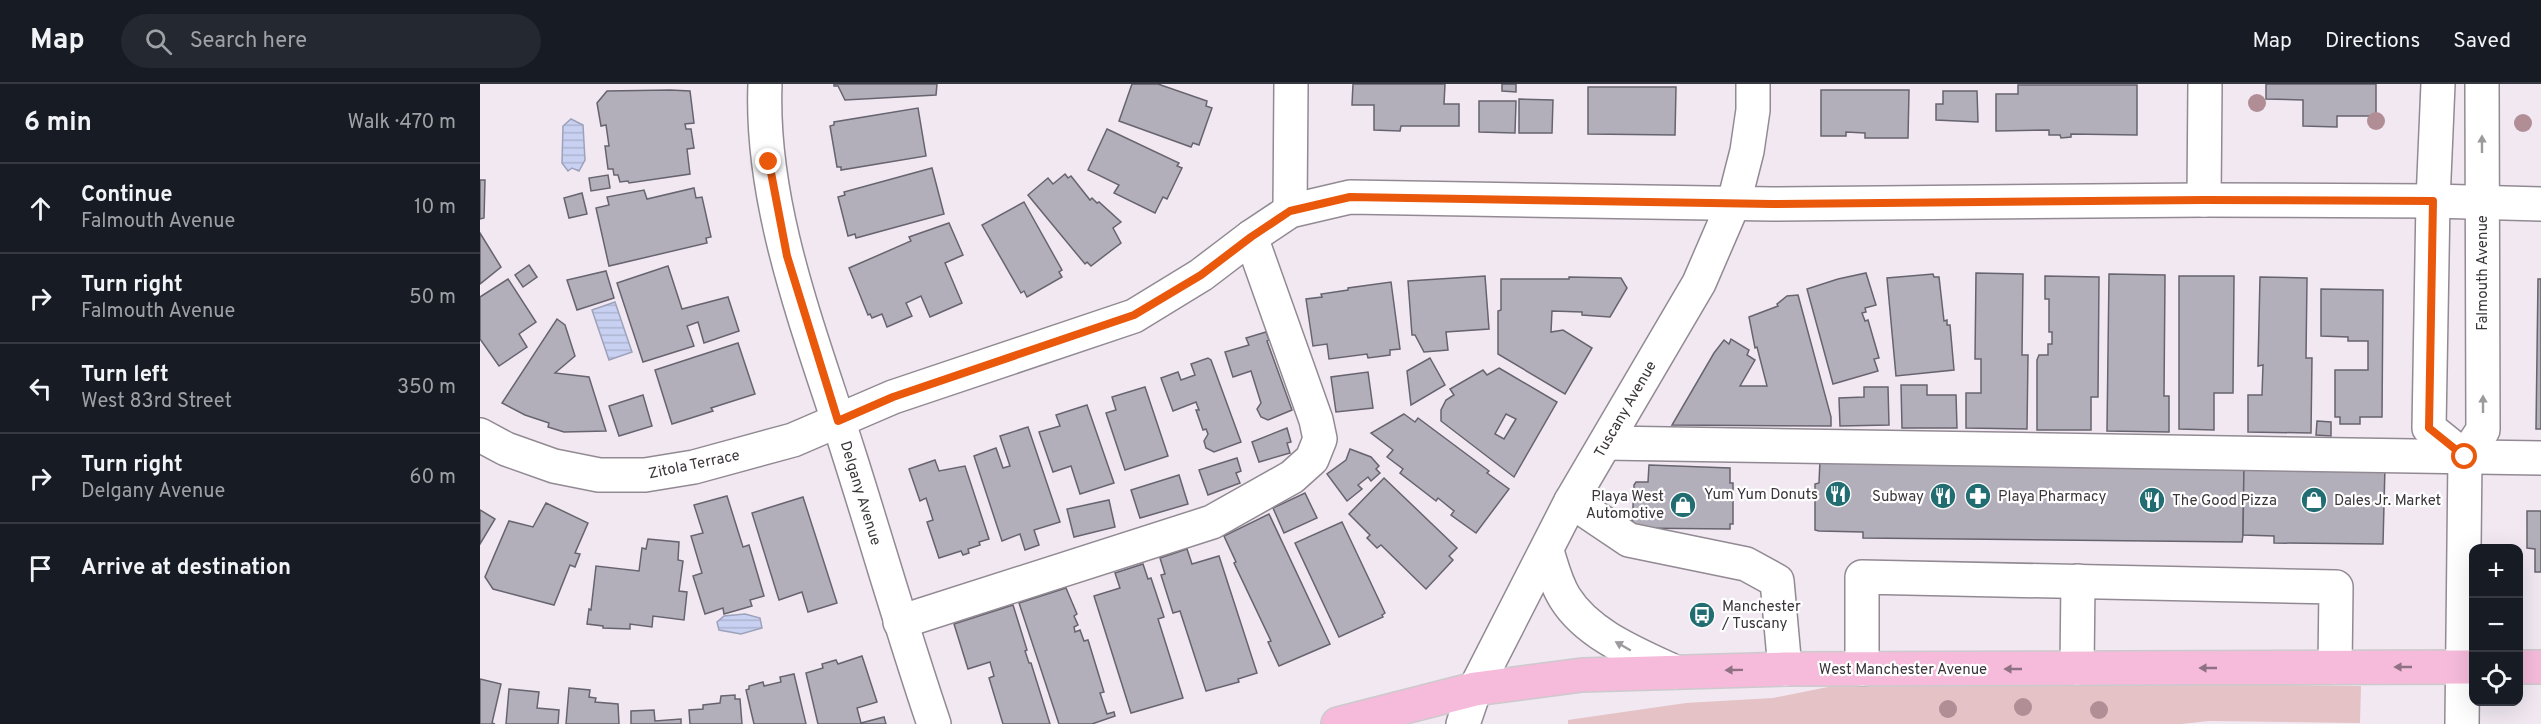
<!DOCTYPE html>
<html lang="en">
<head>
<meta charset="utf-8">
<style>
  body { margin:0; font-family:Overpass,sans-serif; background:#242831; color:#f1f3f6 }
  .controls { position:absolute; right:18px; bottom:18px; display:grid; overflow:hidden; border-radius:12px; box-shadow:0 6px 24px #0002 }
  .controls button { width:54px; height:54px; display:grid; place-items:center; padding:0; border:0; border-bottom:2px solid #363941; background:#171b24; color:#f1f3f6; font:30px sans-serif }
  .stop { position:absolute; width:18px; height:18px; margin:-14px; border:4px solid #ea580c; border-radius:50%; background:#fff }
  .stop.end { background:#ea580c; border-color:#fff; box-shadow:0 2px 6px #0008 }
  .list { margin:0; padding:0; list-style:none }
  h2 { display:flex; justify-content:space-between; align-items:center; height:78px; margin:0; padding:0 24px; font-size:26px }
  h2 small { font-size:20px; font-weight:400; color:#9ea1a6 }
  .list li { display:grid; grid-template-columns:39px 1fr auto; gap:18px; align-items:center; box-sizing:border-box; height:90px; padding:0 24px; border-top:2px solid #363941 }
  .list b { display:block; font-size:22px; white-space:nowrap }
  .list p { margin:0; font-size:20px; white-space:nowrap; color:#9ea1a6 }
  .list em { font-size:20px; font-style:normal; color:#9ea1a6 }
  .icon { flex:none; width:33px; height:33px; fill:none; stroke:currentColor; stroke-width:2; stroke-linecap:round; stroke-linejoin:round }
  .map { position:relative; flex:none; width:2061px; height:640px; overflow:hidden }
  header { display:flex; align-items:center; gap:36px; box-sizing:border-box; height:84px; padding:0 30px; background:#171b24; border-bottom:2px solid #363941 }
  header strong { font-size:28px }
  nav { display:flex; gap:33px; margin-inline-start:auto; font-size:21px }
  .search { width:420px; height:54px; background:#242831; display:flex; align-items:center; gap:15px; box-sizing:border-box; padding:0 21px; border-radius:33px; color:#9ea1a6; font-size:22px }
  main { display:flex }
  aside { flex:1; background:#171b24 }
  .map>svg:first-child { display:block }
  .grass { fill:#e4c2c5 }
  .water { fill:url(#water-rules); stroke:#9da2ba; stroke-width:1.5 }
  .building { fill:#b2afbb; stroke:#67646f; stroke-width:1.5; fill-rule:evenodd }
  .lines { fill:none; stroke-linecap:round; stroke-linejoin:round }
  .minor-casing { stroke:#928a93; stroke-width:36 }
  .major-casing { stroke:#cccacc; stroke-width:36 }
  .minor { stroke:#fff; stroke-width:33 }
  .major { stroke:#f6bbdb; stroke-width:33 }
  .tree { fill:#b18e96 }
  .oneway { fill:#9c9a9c }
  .oneway2 { fill:#8e7182 }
  .route { stroke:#ea580c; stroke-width:8 }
  .labels { text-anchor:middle; stroke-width:4.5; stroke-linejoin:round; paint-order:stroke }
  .street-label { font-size:15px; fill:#393539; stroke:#fff }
  .poi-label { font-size:15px; fill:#393539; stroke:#fff; text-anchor:start }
</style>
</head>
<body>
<header>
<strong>Map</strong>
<div class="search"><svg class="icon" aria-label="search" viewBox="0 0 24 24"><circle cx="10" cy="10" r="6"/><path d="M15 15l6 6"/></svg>Search here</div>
<nav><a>Map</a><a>Directions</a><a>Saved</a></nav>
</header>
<main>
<aside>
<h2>6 min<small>Walk · 470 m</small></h2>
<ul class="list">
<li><svg class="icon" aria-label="ahead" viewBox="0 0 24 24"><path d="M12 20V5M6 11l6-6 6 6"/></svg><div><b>Continue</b><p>Falmouth Avenue</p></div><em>10 m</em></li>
<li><svg class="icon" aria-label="right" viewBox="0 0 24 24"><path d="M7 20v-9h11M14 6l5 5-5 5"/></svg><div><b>Turn right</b><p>Falmouth Avenue</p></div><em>50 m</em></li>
<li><svg class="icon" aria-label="left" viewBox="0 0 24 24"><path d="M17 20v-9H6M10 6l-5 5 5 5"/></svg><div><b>Turn left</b><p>West 83rd Street</p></div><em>350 m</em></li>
<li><svg class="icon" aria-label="right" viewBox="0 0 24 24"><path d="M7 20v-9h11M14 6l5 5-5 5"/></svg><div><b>Turn right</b><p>Delgany Avenue</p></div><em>60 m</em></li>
<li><svg class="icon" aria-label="arrive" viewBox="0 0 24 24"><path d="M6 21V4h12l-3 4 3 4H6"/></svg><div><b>Arrive at destination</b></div></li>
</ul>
</aside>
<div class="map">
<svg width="2061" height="640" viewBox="0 0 2061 640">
  <defs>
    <pattern id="water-rules" width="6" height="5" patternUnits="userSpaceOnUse" patternTransform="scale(1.5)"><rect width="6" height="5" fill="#c8d1f2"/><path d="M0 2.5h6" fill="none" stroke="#adb4d0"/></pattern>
  </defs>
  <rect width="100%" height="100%" fill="#f1e8f2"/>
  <path class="grass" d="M1396 596 1881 602 1880 639 1729 637 1701 640H1088V636L1206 619 1293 614 1358 601Z"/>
  <g class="water">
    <path d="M91 35 103 41 105 76 99 87 92 84 88 87 82 79 83 42Z"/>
    <path d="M135 218 152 268 129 276 112 226Z"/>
    <path d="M265 530 280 534 282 544 261 550 239 546 237 538 244 532Z"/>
  </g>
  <g class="building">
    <path d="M354 0H457L456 11 365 16 358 2H354Z"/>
    <path d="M652 0H678L727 17 726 22 732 24 719 61 713 59 711 63 639 37Z"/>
    <path d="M873 0H965L964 20H979V42H921L920 47 894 46V21H872Z"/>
    <path d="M1022 0H1036V8L1022 7Z"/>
    <path d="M1786 0H1896V32H1857V43L1823 42V16L1786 15Z"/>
    <path d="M1538 1H1657V51L1591 50V53L1581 54 1580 51H1569V46L1516 47V10H1538Z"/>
    <path d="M1108 3H1196L1195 51 1108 50Z"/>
    <path d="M190 6 210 7 214 39 205 40 206 45H211L214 64 207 65 210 90 149 99 148 97 140 98 138 91H134L133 85H128L125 62H129L126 41 121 42 117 19 127 7Z"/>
    <path d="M1341 6H1429L1428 54H1385V49L1366 48V52H1341Z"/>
    <path d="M1463 7H1497L1498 38 1456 36V20H1463Z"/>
    <path d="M1039 15 1073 16 1072 49H1039Z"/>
    <path d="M999 17H1036L1035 49 999 48Z"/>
    <path d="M438 24 446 72 361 86V83H357L350 42 354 41V38Z"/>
    <path d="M627 45 699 79 697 82 702 84 687 115 683 113 675 129 634 109 639 101 608 86Z"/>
    <path d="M452 84 464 130 376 154 375 150 368 152 358 113 365 111 364 108Z"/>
    <path d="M585 90 588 94 591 92 610 116 612 114 617 119 619 118 641 138 633 144 641 159 611 182 607 178 605 180 548 111 568 94 573 100Z"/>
    <path d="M128 91 130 104 111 107 109 94Z"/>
    <path d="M0 96H5L4 134 0 135Z"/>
    <path d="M214 104 216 114 222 113 231 153 226 154 227 159 129 182 116 124 129 121 127 113 164 106 167 115Z"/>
    <path d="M102 109 107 130 89 134 84 114Z"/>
    <path d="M544 118 582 186 579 188 582 193 547 213 544 207 541 209 502 141Z"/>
    <path d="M469 139 483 171 465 179 482 219 450 233 441 212 426 219 432 232 407 243 402 230 392 234 390 230 388 231 369 184 431 157 429 153Z"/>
    <path d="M0 149 21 183 0 200Z"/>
    <path d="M49 181 57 193 43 203 35 191Z"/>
    <path d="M188 182 202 225 248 213 259 247 224 259 218 238 207 242 214 262 163 278 137 199Z"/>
    <path d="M126 187 134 214 97 226 87 196Z"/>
    <path d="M1386 189 1396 221 1385 224 1386 228 1382 229 1385 237 1388 236 1399 274 1394 275 1398 287 1353 300 1327 205 1358 195Z"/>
    <path d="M1496 189 1543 190 1542 271H1548L1547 345 1486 344V309H1501V275H1495Z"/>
    <path d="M1453 190 1454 193H1459L1464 237 1467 236V241H1470L1474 286 1416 292 1407 194Z"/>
    <path d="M1629 190 1685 191 1684 312H1689V348L1627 347Z"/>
    <path d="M1005 192 1009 245 966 248 968 266 944 268 935 251H932L928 197Z"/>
    <path d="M1565 192 1619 193 1618 313H1611V346H1557V276L1559 271H1568V260H1572V248H1569V215H1565Z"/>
    <path d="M1699 192H1754L1753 309H1734V346L1699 345Z"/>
    <path d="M1089 193 1141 194 1147 204 1130 233 1102 231V228L1072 227 1071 248 1083 246 1112 264 1085 310 1018 270V227L1021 226V195H1089Z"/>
    <path d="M1780 193 1827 194 1826 274H1832L1831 349 1768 348V311H1782L1783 281 1778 282Z"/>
    <path d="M28 195 56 238 39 250 47 263 19 282 0 255V213Z"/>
    <path d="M2058 195H2061V345H2056Z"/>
    <path d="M911 198 920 265 910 266V271L888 274 887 270 849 275 847 260 833 262 826 215 842 213 841 210 868 206V204Z"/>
    <path d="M1841 205 1903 206 1902 333H1880V340H1860V333H1855V286H1888V257H1868V253L1841 252Z"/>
    <path d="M1318 211 1351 333V342L1192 341 1234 269 1244 256 1249 260 1251 255 1269 266 1267 271 1275 276 1260 302H1287L1277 263 1275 264 1269 233 1298 222 1297 220 1307 212Z"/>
    <path d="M77 235 85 241 95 272 75 289 109 293 126 347 84 348 68 343 69 339 45 331 22 319Z"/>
    <path d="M786 248 789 256 787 257 812 326 788 336 781 333 777 325 781 319 771 287 753 293 745 268 769 261 766 254Z"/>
    <path d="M258 259 275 310 231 324 233 327 192 340 175 286Z"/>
    <path d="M728 274 731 276 761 358 734 368 726 364 724 357 728 350 726 345 723 346 716 326H719L716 318 693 327 681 294 698 288 701 296 715 291 711 280Z"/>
    <path d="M950 274 965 301 931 321 927 287Z"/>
    <path d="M1019 284 1077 318 1034 393 961 337V326L966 316 974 311 970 305 1003 286 1007 291ZM1026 330 1036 335 1024 355 1015 350Z"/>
    <path d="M888 288 893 324 856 328 851 293Z"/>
    <path d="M1421 301H1447V311H1476L1477 344H1422Z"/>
    <path d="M665 303 688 372 645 386 626 329 636 326 632 313Z"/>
    <path d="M1384 303H1408L1409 341 1360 342 1359 314 1384 313Z"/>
    <path d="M163 311 172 342 139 352 129 322Z"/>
    <path d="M607 321 634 399 600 410 591 382 573 388 559 348 580 342 576 331Z"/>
    <path d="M924 330 935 338 938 334 1009 387 1007 389 1029 405 996 449 971 431 974 427 958 414 956 417 920 389 923 385 907 373 913 366 891 349Z"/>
    <path d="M1837 337 1851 338V352L1836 351Z"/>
    <path d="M548 343 580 438 554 446 559 461 545 466 540 450 522 457 494 372 516 364 523 384 530 382 520 352Z"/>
    <path d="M807 344 811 358 807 359 810 369 779 378 772 358Z"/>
    <path d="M870 365 891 373 899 382 896 385 900 389 891 397 888 393 878 401 882 405 867 417 847 390 866 376Z"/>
    <path d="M757 374 761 387 756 389 760 399 728 411 719 386Z"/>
    <path d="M455 376 459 387 485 382 509 455 499 458 500 461 488 465 489 469 483 471 481 467 459 474 447 438 453 436 446 414 440 417 429 385Z"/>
    <path d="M1340 376 1764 380 1763 451 1762 458 1383 454V448L1339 447 1335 446V400L1339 399Z"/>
    <path d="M1764 380 1905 382 1903 460 1794 459V452L1763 451Z"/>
    <path d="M1169 381 1250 384V399H1253V440H1250V445L1152 444 1154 401 1156 398H1168Z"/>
    <path d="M699 391 708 420 660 434 651 406Z"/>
    <path d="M904 394 977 464 969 472 973 476 946 505 901 461 897 464 887 454 890 451 869 430Z"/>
    <path d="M825 409 837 434 804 449 793 424Z"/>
    <path d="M247 412 263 463 269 461 284 512 270 516 272 522 244 530 243 524 225 530 213 492 222 489 211 452 223 449 214 421Z"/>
    <path d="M323 413 357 519 328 528 322 508 299 516 272 429Z"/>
    <path d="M629 416 635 443 594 453 587 425Z"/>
    <path d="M66 419 108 439 95 469 100 470 95 483 90 481 74 521 13 505 5 493 29 437 53 443Z"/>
    <path d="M0 426 15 435 0 460Z"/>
    <path d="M2047 427H2061V488H2055V465L2047 464Z"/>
    <path d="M789 430 850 560 799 582 788 558 791 557 754 479 756 478 744 452Z"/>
    <path d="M862 438 905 529 902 531 903 533 859 553 815 459Z"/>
    <path d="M168 455 199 458 198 476 203 477 199 507 207 508 204 536 173 532 172 543 150 540V545L123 544V542L107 540 109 525 111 526 116 482 159 487 162 464 166 465Z"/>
    <path d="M707 465 712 480 739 472 777 589 758 595 759 598 726 607 700 527 693 529 681 491 685 490 680 474Z"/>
    <path d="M663 480 668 495 671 494 684 533 678 535 703 614 651 629 614 512 640 504 635 489Z"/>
    <path d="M586 504 597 530 594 532 598 541 594 543 595 548 600 546 604 557 608 556 624 608 620 609 627 630 634 628 635 632 612 640H579L539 519Z"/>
    <path d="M533 521 547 566 545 567 549 579H551L570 640H523L509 594 514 592 510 578 488 585 474 540Z"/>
    <path d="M382 572 397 618 377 624 381 639 404 633 406 640H338L326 589 343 584 342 580 356 576 358 580Z"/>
    <path d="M314 590 326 640H274L266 606 269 605V602L283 598 284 602 301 598 300 593Z"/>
    <path d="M0 595 21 600 12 639 15 640H0Z"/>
    <path d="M89 604 110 606 109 613 116 614 115 618 138 620 139 640H86Z"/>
    <path d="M29 605 59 608 57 624 79 626 78 640H26Z"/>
    <path d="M255 611V615H260L262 640H210L209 626 223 625V621L240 619 241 612Z"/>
    <path d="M174 626 175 637 201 635V640H151V627Z"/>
  </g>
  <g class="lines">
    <g class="minor-casing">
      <g id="minor">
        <path d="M285 0C280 124 331 250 368 367 397 458 423 549 454 640"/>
        <path d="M1958 0 1953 117 1949 344 1985 373"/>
        <path d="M1724 116 1725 0"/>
        <path d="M810 127 811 0"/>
        <path d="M0 351 26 365 74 382 119 391H165L214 383 313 356 413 313 654 232 721 191 771 153 810 127 870 113 1292 120 1724 116 1953 117 2061 120"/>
        <path d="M1126 359 2061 374"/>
        <path d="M1091 417 1149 456 1266 480 1297 497 1305 585"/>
        <path d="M1067 467C1072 483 1076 500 1085 514 1108 551 1157 570 1195 588"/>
        <path d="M420 538 732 438 812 393 832 375 840 355 836 336 771 153"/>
        <path d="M1597 584 1598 497"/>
        <path d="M1382 585V493L1856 503 1855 583"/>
        <path d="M983 640 995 605 1091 417 1219 199 1254 118 1267 67 1273 26V0"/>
        <path d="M1982 640 1985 373 2003 346 2002 0"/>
      </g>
    </g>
    <g class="major-casing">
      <g id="major">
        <path d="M2038 583H2061"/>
        <path d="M858 640 995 605 1102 591 1305 585 1994 583"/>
      </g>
    </g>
    <use href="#minor" class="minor"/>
    <use href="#major" class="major"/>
  </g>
  <g class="tree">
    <circle cx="1777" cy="19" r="9"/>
    <circle cx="1896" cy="37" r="9"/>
    <circle cx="2043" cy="39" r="9"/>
    <circle cx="1543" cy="623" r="9"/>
    <circle cx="1468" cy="625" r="9"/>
    <circle cx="1619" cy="626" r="9"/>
  </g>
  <defs><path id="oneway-solid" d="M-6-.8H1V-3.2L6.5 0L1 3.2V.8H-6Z" transform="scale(1.5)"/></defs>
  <g class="oneway">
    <use href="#oneway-solid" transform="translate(2002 60) rotate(-90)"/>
    <use href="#oneway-solid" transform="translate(2003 320) rotate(-90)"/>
    <use href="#oneway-solid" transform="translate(1143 562) rotate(-150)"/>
  </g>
  <g class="oneway2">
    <use href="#oneway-solid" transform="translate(1923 583) rotate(180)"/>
    <use href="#oneway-solid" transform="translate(1728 584) rotate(180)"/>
    <use href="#oneway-solid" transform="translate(1533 585) rotate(180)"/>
    <use href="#oneway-solid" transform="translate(1254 586) rotate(179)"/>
  </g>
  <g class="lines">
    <path class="route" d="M289 78 307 172 358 337 413 313 654 231 721 191 771 153 810 127 870 113 1292 120 1724 116 1953 117 1949 344 1985 373"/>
  </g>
  <defs>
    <g id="restaurant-disc" transform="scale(1.35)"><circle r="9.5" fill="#226d71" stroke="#fff"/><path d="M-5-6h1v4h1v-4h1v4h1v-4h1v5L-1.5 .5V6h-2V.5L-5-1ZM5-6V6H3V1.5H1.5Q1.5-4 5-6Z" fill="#fff"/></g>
    <g id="pharmacy-disc" transform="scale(1.35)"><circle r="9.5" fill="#226d71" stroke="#fff"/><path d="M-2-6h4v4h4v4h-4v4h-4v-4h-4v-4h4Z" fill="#fff"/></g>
    <g id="shop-disc" transform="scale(1.35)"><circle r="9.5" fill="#226d71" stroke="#fff"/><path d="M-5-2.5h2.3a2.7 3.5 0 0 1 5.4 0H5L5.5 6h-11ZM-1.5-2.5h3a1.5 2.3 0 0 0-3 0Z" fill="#fff"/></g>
    <g id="bus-disc" transform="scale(1.35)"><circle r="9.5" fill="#226d71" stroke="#fff"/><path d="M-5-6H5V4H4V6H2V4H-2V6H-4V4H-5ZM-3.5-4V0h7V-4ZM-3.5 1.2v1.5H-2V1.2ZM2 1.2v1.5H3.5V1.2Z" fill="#fff"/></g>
  </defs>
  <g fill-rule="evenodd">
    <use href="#restaurant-disc" x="1358" y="410"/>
    <use href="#restaurant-disc" x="1463" y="412"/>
    <use href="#pharmacy-disc" x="1498" y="412"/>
    <use href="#restaurant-disc" x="1672" y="416"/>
    <use href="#shop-disc" x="1834" y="416"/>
    <use href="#shop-disc" x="1203" y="421"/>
    <use href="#bus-disc" x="1222" y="531"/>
  </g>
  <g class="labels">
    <g class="street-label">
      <text transform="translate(2002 189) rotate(-90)" y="5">Falmouth Avenue</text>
      <text transform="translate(1145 325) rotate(-60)" y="5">Tuscany Avenue</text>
      <text transform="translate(214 380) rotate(-12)" y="5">Zitola Terrace</text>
      <text transform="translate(381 409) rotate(73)" y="5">Delgany Avenue</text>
      <text x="1423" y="590">West Manchester Avenue</text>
    </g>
    <g class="poi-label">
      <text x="1338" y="415" text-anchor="end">Yum Yum Donuts</text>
      <text x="1184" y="417" text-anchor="end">Playa West<tspan x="1184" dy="17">Automotive</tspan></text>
      <text x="1444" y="417" text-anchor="end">Subway</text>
      <text x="1518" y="417">Playa Pharmacy</text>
      <text x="1692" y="421">The Good Pizza</text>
      <text x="1854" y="421">Dales Jr. Market</text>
      <text x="1242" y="527">Manchester<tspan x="1242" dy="17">/ Tuscany</tspan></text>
    </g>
  </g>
</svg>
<div class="controls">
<button>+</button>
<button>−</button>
<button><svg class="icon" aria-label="locate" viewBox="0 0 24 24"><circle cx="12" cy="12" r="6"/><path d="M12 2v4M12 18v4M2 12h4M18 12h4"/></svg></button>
</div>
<div class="stop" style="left:1985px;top:373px"></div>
<div class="stop end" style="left:289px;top:78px"></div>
</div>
</main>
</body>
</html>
